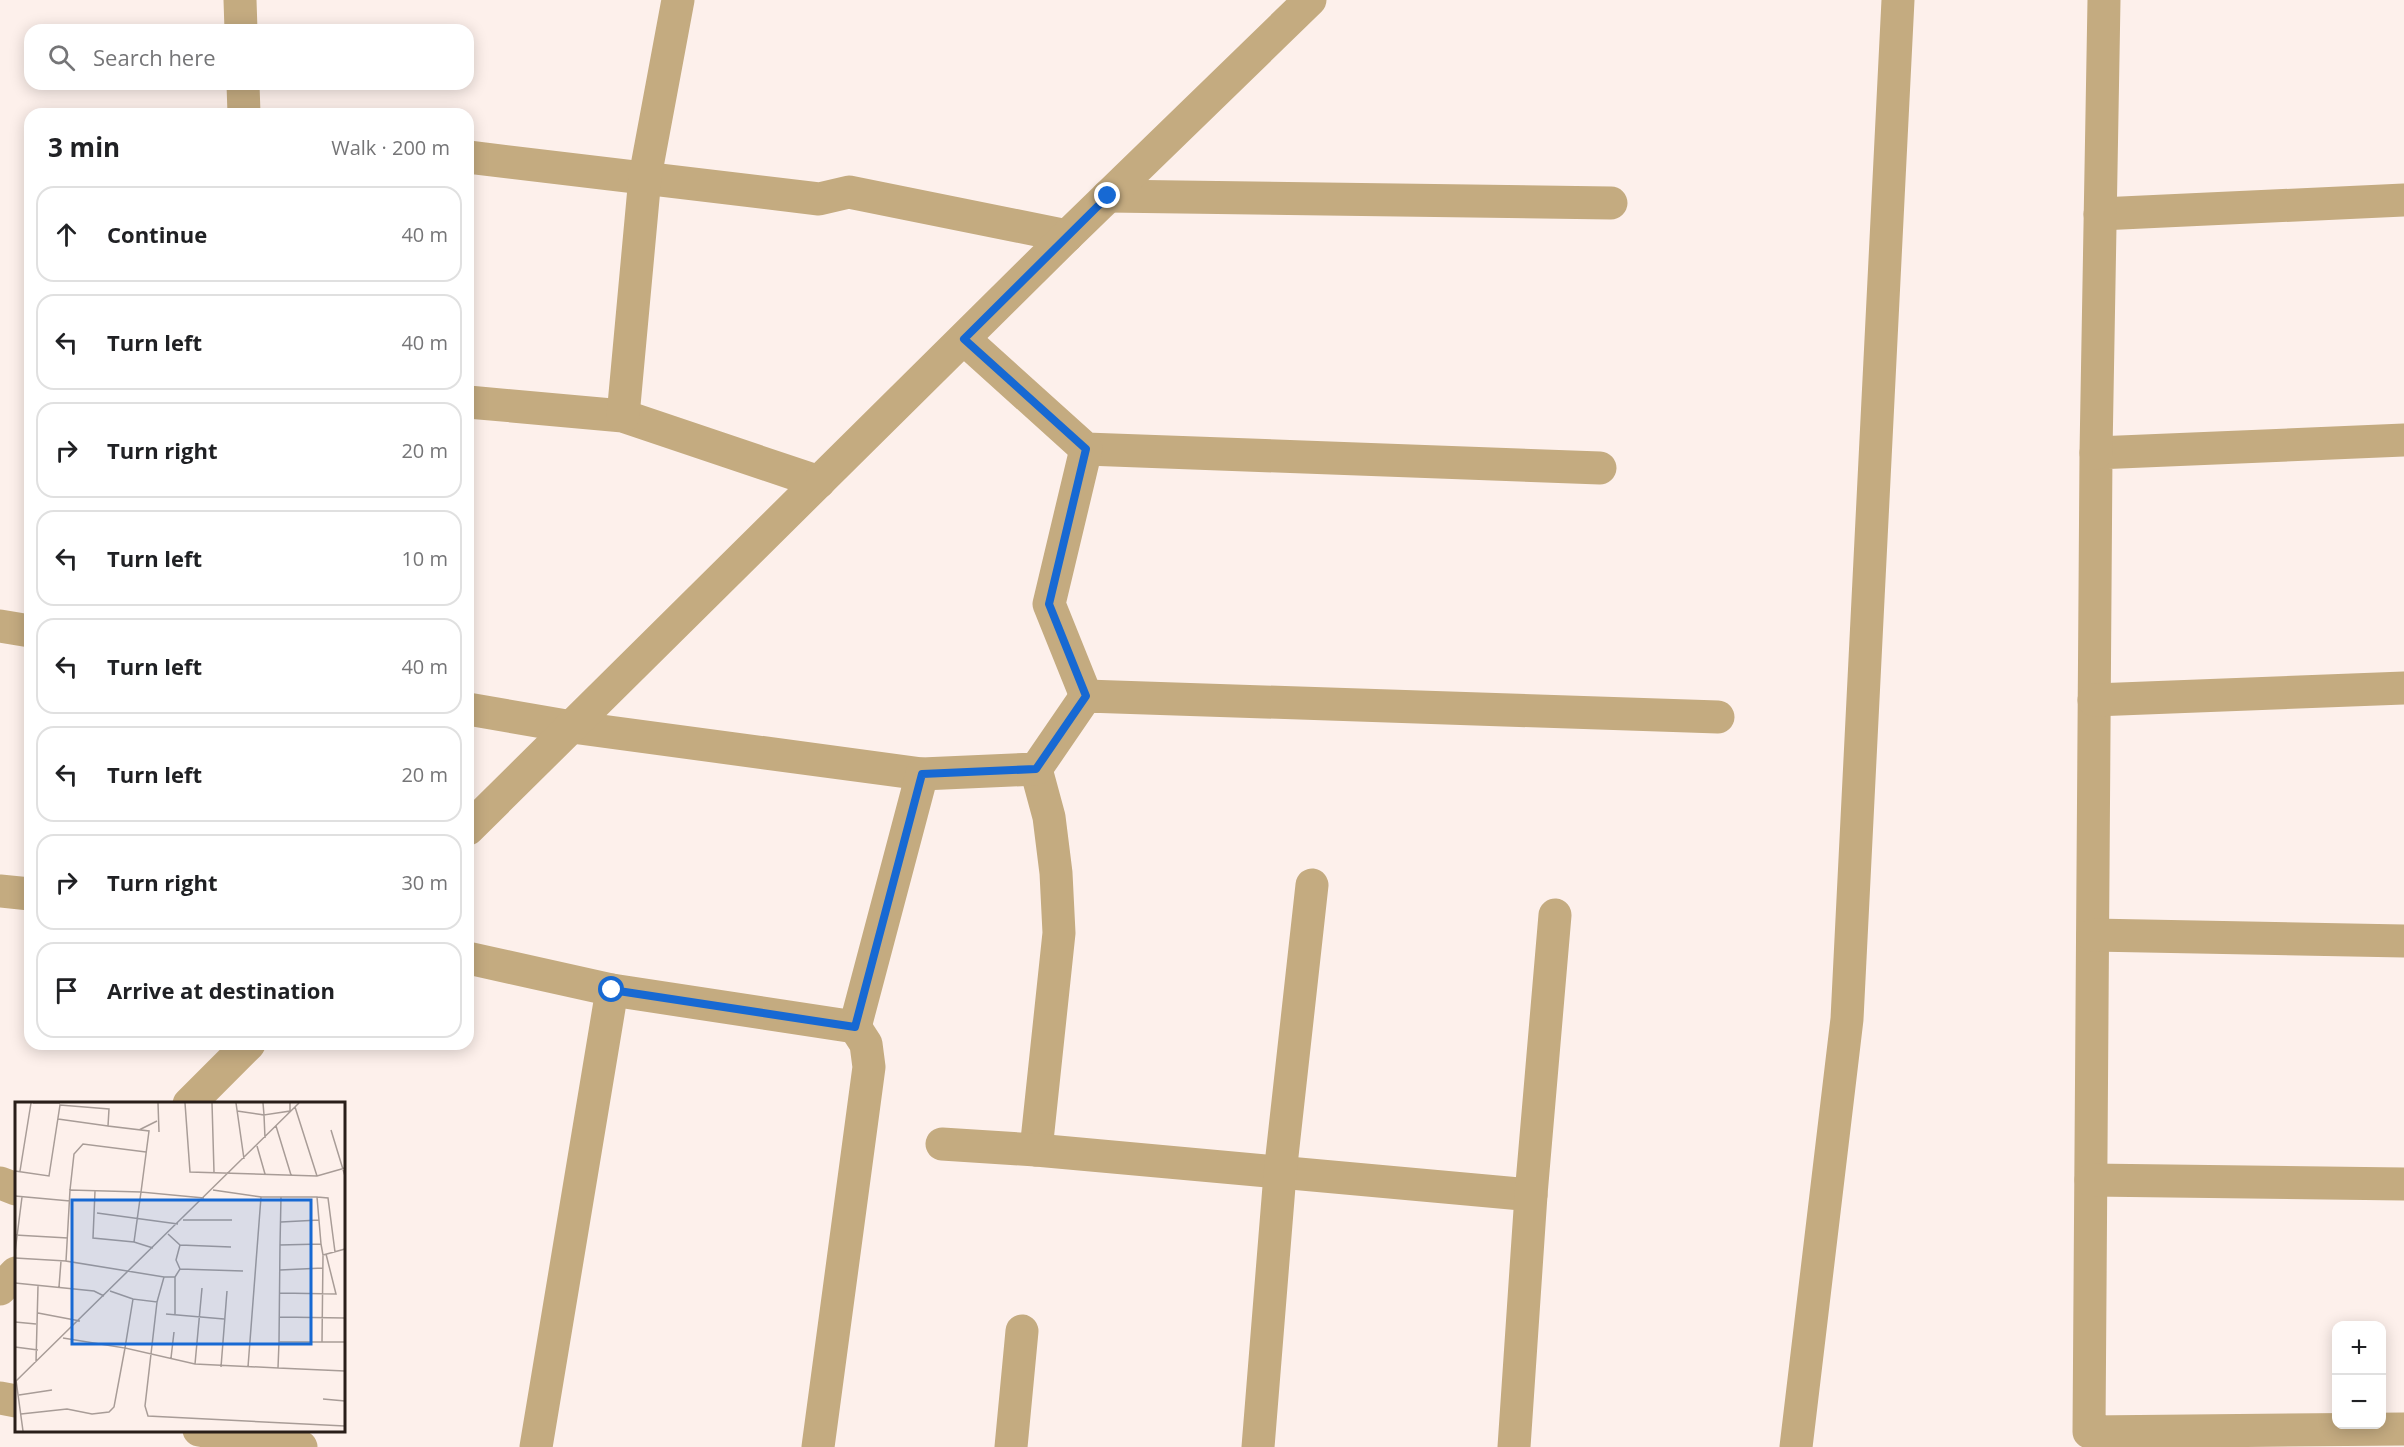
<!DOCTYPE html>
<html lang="en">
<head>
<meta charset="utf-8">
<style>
  body { margin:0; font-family:"Open Sans",sans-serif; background:#f6f6f6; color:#202124 }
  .controls { position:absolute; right:18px; bottom:18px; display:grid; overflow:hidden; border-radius:12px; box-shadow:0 3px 15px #0003 }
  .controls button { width:54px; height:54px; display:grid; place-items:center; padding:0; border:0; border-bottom:2px solid #e0e0e0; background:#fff; color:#202124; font:30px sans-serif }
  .stop { position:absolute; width:18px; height:18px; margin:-14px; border:4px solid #1769d3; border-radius:50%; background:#fff }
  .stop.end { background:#1769d3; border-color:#fff; box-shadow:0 2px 6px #0008 }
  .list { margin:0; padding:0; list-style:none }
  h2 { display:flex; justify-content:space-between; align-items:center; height:78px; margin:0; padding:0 24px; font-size:26px }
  h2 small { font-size:20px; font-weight:400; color:#757577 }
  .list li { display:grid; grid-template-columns:39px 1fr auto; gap:18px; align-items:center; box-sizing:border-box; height:96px; margin:0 12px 12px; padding:0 12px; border:2px solid #e0e0e0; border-radius:18px }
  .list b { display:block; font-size:22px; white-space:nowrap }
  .list em { font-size:20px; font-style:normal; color:#757577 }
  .icon { flex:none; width:33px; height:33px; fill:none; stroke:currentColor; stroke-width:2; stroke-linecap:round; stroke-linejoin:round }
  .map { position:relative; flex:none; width:2404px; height:1447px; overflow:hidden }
  .search { position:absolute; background:#fff; box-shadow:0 3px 15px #0003; left:24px; top:24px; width:450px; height:66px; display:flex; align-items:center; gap:15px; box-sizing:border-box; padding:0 21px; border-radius:18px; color:#757577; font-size:22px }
  .panel { position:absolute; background:#fff; box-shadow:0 3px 15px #0003; left:24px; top:108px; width:450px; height:942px; border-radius:18px }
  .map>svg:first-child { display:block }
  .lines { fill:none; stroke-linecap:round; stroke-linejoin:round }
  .street { stroke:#c4ab80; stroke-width:33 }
  .route { stroke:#1769d3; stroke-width:8 }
  .inset-road { fill:none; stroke:#a89c97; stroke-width:1.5 }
  .view { fill:#1769d3; fill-opacity:0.15; stroke:#1769d3; stroke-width:3 }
  .inset-edge { fill:none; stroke:#291e19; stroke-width:3 }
</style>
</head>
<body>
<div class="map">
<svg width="2404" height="1447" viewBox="0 0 2404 1447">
  <rect width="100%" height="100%" fill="#fdf0eb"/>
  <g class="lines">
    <g class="street">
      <path d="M240 0 241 30"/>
      <path d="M243 84 244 114"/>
      <path d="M468 157 819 199 849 192 1067 236"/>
      <path d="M1108 196 1611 203"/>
      <path d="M2100 214 2404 200"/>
      <path d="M964 339 1086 449 1600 468"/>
      <path d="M468 402 623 416 819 482"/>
      <path d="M623 416 645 177 678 0"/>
      <path d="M2404 440 2096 453 2089 1432 2404 1429"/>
      <path d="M1086 449 1049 604 1086 696"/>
      <path d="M2096 453 2104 0"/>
      <path d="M0 626 30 631"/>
      <path d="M2094 700 2404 688"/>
      <path d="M468 709 572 727 922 774"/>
      <path d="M1036 769 1049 817 1056 873 1059 933 1036 1150"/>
      <path d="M468 829 1067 236 1310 0"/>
      <path d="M0 891 30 894"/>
      <path d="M2093 935 2404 941"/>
      <path d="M468 958 612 990"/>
      <path d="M189 1104 249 1044"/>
      <path d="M942 1144 1036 1150 1531 1195"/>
      <path d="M2091 1180 2404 1184"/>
      <path d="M0 1183 16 1189"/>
      <path d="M0 1289 16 1273"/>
      <path d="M0 1398 16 1401"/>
      <path d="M199 1430 301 1447"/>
      <path d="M536 1447 612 990 855 1027 922 774 1036 769 1086 696 1718 717"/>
      <path d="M818 1447 869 1067 866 1044 855 1027"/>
      <path d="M1011 1447 1022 1331"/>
      <path d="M1258 1447 1280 1174 1312 885"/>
      <path d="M1514 1447 1531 1195 1555 915"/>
      <path d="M1796 1447 1847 1019 1898 0"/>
    </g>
  </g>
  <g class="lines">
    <path class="route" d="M612 990 855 1027 922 774 1036 769 1086 696 1049 604 1086 449 964 339 1108 196"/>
  </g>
  <g transform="translate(15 1102)">
    <rect width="330" height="330" fill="#fdf0eb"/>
    <path class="inset-road" d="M18 1H45M143 1 144 30M170 1 175 70 302 74 330 66M197 1 199 70M221 1 229 57M248 1 249 13 275 9V1M280 5 302 74M222 9 249 13 250 36M43 17 93 24M261 24 276 73M124 28 142 19M316 28 330 74M242 44 250 72M0 69 34 74 45 3 94 7 93 24 134 29 126 90 55 88 51 159 149 175M5 69 16 1M55 88 59 52 68 42 131 50M198 88 246 95 233 265M80 89 78 136 119 140 138 146M0 94 55 99M246 95H302L306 142M302 95 313 96 320 150M82 111 163 122M168 118H217M266 120 304 118M153 132 165 143 216 145M0 133 53 136M119 140 126 90 189 96M165 143 161 158 165 167M265 143 266 95M330 147 308 153 306 142 265 143 264 240H330M0 150 7 95M0 156 51 159M265 168 308 166M228 169 165 167 160 175H149L142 200 118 197 110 246 180 262 263 266 264 240M160 175V212M0 181 79 189 89 194M44 185 46 159M95 189 118 197M265 191 321 192 311 152M142 200 130 304 133 314 330 324M23 211 65 219M151 212 209 217M265 215 330 216M0 220 21 222M307 240 308 153M0 245 23 248M156 256 159 230M21 260 23 184M180 262 187 186M206 265 212 189M263 266 330 269M1 278 8 329M0 280 284 1M4 293 37 288M308 297 330 299M6 312 52 307 77 312 94 310 99 305 110 246 48 236"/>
    <path class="view" d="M57 98H296V242H57Z"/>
    <rect width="330" height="330" class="inset-edge"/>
  </g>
</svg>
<div class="controls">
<button>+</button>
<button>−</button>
</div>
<div class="stop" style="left:612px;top:990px"></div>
<div class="stop end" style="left:1108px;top:196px"></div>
<div class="search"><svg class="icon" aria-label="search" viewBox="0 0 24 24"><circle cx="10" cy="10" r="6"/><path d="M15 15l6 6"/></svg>Search here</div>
<section class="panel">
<h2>3 min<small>Walk · 200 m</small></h2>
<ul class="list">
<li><svg class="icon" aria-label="ahead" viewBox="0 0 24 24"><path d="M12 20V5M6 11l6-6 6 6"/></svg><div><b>Continue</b></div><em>40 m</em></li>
<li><svg class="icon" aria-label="left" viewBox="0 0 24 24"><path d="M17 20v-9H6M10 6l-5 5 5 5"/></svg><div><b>Turn left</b></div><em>40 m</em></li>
<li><svg class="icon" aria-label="right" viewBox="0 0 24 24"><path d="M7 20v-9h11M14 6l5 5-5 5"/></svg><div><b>Turn right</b></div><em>20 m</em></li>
<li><svg class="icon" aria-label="left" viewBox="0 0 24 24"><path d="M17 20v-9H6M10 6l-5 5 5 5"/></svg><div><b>Turn left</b></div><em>10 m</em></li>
<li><svg class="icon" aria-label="left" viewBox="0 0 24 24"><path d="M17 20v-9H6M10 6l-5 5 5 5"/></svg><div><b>Turn left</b></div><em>40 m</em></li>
<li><svg class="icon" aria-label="left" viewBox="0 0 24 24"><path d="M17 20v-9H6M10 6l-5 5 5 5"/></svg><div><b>Turn left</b></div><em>20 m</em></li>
<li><svg class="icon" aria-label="right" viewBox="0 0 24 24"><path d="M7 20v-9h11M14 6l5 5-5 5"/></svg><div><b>Turn right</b></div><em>30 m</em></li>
<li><svg class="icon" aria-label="arrive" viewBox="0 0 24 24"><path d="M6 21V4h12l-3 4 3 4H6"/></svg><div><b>Arrive at destination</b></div></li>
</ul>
</section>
</div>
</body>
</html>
